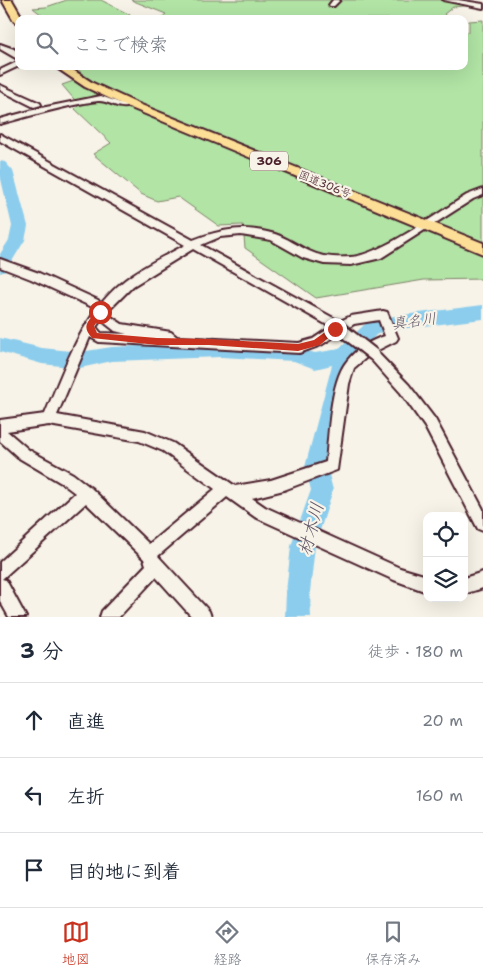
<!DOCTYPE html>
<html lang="ja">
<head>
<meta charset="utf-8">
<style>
  body { margin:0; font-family:"Shantell Sans","Klee One",sans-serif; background:#f6f6f7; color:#1f2937 }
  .controls { position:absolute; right:15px; bottom:15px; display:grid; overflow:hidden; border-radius:10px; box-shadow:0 5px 20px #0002 }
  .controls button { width:45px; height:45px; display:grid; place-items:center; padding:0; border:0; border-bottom:1px solid #e0e1e3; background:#fff; color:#1f2937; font:25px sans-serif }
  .stop { position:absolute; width:15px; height:15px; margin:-11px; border:4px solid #c8321e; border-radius:50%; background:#fff }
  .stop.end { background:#c8321e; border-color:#fff; box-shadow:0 1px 5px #0008 }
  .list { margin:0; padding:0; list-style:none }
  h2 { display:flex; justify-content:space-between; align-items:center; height:65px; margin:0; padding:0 20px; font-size:21px }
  h2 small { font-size:16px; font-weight:400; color:#747a83 }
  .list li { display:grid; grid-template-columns:32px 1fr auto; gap:15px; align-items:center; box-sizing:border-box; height:75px; padding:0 20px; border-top:1px solid #e0e1e3 }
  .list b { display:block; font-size:19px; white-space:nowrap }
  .list em { font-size:16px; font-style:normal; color:#747a83 }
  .icon { flex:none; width:28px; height:28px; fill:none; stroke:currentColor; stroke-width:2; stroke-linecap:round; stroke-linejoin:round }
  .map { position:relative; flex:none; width:483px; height:617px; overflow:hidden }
  .search { position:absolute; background:#fff; box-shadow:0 5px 20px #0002; left:15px; right:15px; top:15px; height:55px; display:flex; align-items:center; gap:12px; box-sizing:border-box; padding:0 18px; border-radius:10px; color:#747a83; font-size:19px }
  .sheet { height:290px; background:#fff }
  nav { display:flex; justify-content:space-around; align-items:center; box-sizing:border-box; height:70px; border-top:1px solid #e0e1e3; background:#fff; font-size:14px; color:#747a83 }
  nav a { display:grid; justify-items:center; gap:2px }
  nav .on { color:#c8321e }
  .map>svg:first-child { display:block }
  .green { fill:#b1e4a5; stroke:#7e8268 }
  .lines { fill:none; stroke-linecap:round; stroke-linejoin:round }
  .river { fill:#8ccded; fill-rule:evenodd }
  .minor-casing { stroke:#4a1f2b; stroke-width:4 }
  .highway-casing { stroke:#4a1f2b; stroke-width:4 }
  .minor { fill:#f7f3e8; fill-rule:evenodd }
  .highway { fill:#fcde96; fill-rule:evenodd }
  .minor-bridge-casing { stroke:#4a1f2b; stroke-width:15; stroke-linecap:butt }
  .minor-bridge { stroke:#f7f3e8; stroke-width:11 }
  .route { fill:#c8321e }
  .labels { text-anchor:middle; stroke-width:4.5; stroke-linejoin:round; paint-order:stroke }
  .far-street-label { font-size:11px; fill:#4a1f2b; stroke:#f7f3e8 }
  .shield { fill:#f7f3e8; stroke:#7e5f64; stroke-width:1 }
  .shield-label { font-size:12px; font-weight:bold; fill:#4a1f2b }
  .water-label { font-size:15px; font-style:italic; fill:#5e5365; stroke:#f7f3e8 }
  .near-water-label { font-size:18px; font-style:italic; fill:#5e5365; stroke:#f7f3e8 }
</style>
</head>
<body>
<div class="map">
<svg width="483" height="617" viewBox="0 0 483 617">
  <rect width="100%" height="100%" fill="#f7f3e8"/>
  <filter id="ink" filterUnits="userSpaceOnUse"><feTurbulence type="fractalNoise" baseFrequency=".02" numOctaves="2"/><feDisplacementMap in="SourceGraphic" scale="10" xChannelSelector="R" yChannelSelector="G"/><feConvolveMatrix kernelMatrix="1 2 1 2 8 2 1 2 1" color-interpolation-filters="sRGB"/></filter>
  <g filter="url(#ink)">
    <g class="green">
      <path d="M67 0H101L138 19H47L33 8 46 7Z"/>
      <path d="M131 0H458L483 4 453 7 444 14 449 19H160L166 14Z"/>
      <path d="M483 20V279L424 280 316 298 245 248 243 225 219 226 178 197 157 201 141 194 93 154 111 143 75 109 79 105 62 85 85 77 75 66H464V32H469V21Z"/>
    </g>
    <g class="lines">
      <g class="river">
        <path d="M0 161 5 162 13 171 28 226 25 240 6 271 0 273V254L9 240 12 226 0 175Z"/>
        <path d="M483 305V319L383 331 376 335 353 358 327 467 333 490 315 546 310 592 311 617H285L286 592 291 546 311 490 305 467 332 365 315 369 294 361 221 357 112 361 80 368 42 364 0 352V338L42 348 80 352 112 347 221 343 294 347 315 353 339 349 364 325 379 318Z"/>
      </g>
      <g class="minor-casing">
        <g id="minor">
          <path d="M333 0H340L334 6H330L329 5Z"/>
          <path d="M443 0H458L483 4V8Z"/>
          <path d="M0 44 14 49 19 54V60L0 49Z"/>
          <path d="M19 61V66L0 75V70Z"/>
          <path d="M0 85 40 103 41 105 34 107 0 90Z"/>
          <path d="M101 96 120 103 130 102 134 104C121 113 110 100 98 101 64 105 32 116 0 124V119L41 108Z"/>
          <path d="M0 134 193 240C222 229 245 225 275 234 287 238 298 246 309 251 321 257 337 258 350 257 380 256 439 212 467 195L483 189V195L473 199 381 258 351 265 324 264 303 258 271 240 241 235 220 237 201 245 337 320 338 322 351 316 383 311 387 312 398 338 396 341 376 351 409 385 435 419 483 509V531L478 529 425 427 401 393 368 356 354 368 349 384 337 470 284 490 252 498 265 507 400 568 427 576V592L394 580 255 517 227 497 158 556 209 611 211 617H192L156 577 119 617H100L102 611 146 565 144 559 86 503 2 579 6 580 26 617H9L0 601V562L75 493 63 484 19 458 0 441V420L45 414C66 365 82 314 125 280 143 266 165 256 185 245L0 141ZM193 249 329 326 331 327 313 339 299 343 177 337 171 332 122 324 110 316 104 315 133 286ZM101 320 115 331 127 334 101 333 96 327ZM379 320 385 336C371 340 356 349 347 361 330 381 329 435 326 462L271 480 235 486 173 443 145 431 57 415 90 337 99 342 299 353 321 345 354 324ZM49 425 139 441 163 451 215 489 149 544 91 488 73 474 29 450 7 431Z"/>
          <path d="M0 259 39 273 98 300 100 303 94 307 90 306 31 279 0 267Z"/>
          <path d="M483 572V588L464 594V578Z"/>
        </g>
      </g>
      <g class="highway-casing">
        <g id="highway">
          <path d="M2 0H12L23 19H19V24L14 21Z"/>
          <path d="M54 66H67L93 83 134 102 483 243V254L126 106 85 87Z"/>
        </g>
      </g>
      <use href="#minor" class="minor"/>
      <use href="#highway" class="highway"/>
      <g class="minor-bridge-casing">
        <path id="minor-bridge" d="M333 323 374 355"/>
      </g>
      <use href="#minor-bridge" class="minor-bridge"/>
    </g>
  </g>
  <path class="route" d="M100 309 104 312 94 326 97 333 157 338 209 339 298 344 314 340 332 327 335 326 339 329 320 345 298 351 209 345H157L92 338C81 326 88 322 97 310Z"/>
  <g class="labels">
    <g class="far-street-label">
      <text transform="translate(325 184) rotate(22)" y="4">国道306号</text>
    </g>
    <rect class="shield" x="250" y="151.5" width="38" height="19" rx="4"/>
    <g class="shield-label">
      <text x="269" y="165">306</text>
    </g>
    <g class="water-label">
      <text transform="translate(414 321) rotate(-7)" y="5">真名川</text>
    </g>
    <g class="near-water-label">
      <text transform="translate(311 529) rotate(-75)" y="6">材木川</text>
    </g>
  </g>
</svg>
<div class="controls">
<button><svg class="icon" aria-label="locate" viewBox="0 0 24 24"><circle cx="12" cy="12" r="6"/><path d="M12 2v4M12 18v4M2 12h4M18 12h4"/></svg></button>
<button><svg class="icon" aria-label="layers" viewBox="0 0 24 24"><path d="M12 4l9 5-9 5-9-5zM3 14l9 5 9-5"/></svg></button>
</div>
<div class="stop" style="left:100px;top:312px"></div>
<div class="stop end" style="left:335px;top:329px"></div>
<div class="search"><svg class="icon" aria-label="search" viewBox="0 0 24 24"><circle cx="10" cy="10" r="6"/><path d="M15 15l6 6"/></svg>ここで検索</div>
</div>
<section class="sheet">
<h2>3 分<small>徒歩 · 180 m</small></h2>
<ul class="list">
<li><svg class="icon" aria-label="ahead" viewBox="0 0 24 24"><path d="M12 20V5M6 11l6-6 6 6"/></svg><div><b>直進</b></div><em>20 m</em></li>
<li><svg class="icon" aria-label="left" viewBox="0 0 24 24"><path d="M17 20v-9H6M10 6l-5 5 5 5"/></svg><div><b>左折</b></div><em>160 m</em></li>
<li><svg class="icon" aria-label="arrive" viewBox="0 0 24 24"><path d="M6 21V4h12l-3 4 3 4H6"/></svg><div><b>目的地に到着</b></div></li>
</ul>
</section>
<nav>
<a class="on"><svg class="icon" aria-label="map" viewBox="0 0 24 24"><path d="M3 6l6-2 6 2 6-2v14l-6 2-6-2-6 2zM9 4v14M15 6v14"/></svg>地図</a>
<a><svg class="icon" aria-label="directions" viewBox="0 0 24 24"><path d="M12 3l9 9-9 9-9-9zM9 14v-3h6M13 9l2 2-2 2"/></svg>経路</a>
<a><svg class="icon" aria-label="saved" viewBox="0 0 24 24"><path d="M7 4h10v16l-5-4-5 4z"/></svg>保存済み</a>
</nav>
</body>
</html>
